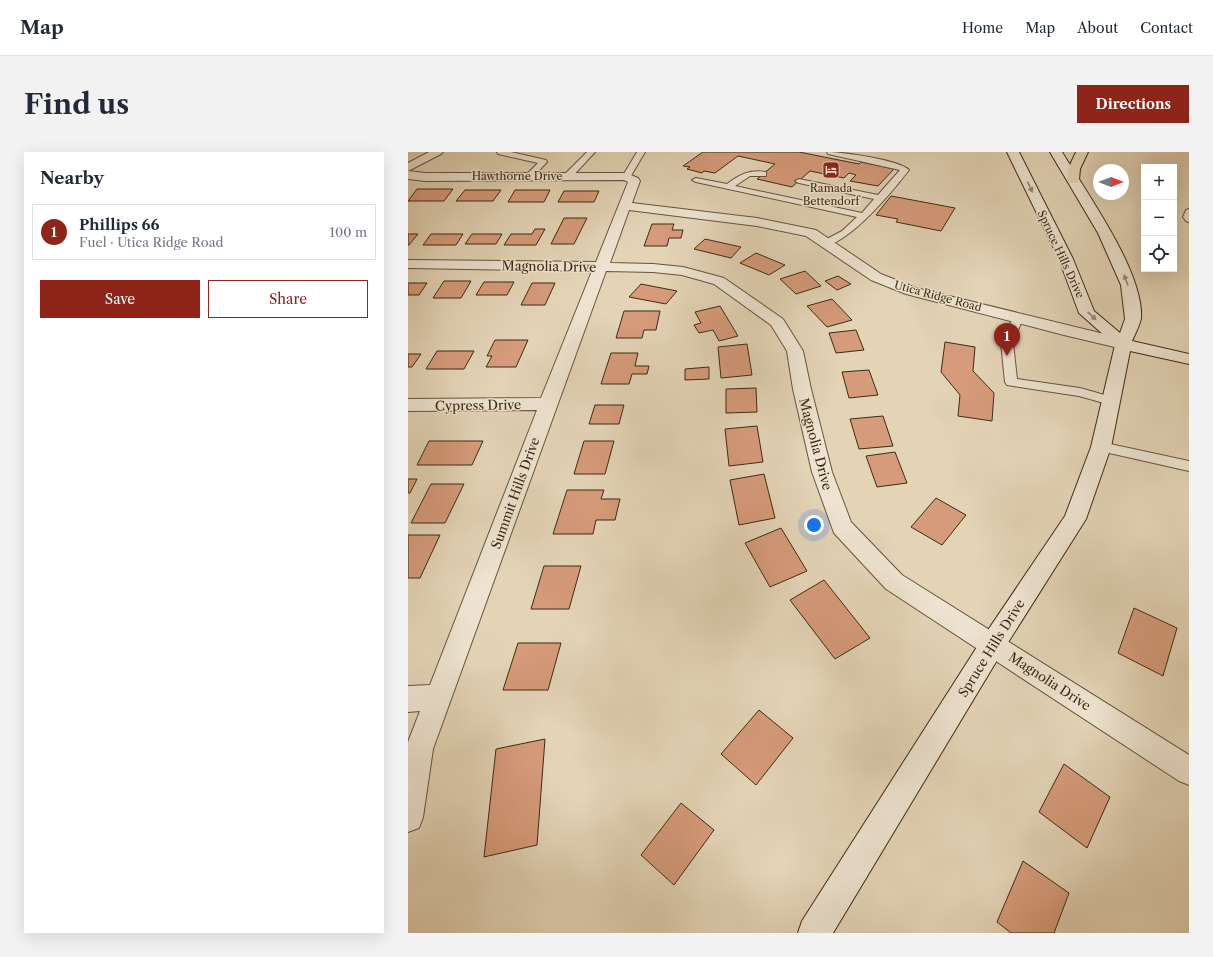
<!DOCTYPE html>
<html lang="en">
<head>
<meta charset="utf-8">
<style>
  body { margin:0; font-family:"Libre Caslon Text",serif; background:#f2f2f3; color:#1f2937 }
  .controls { position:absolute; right:12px; top:12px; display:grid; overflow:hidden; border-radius:0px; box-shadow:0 4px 16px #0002 }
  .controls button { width:36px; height:36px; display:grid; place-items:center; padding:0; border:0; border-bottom:1px solid #e0e1e3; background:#fff; color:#1f2937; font:20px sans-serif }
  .compass { position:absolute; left:685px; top:12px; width:36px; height:36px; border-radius:50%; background:#fff; box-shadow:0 4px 16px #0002; rotate:90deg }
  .you { position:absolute; left:406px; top:373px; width:14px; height:14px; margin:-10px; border:3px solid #fff; border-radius:50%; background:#1a73e8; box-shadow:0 0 0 6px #1a73e833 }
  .badge { display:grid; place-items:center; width:26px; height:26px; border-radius:50%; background:#8f2418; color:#fff; font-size:13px; font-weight:700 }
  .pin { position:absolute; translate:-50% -33px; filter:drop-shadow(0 1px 2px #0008) }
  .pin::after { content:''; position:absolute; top:21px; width:14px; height:12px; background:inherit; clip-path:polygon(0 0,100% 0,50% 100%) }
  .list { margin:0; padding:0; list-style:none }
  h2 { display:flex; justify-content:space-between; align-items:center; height:52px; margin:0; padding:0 16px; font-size:17px }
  h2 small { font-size:13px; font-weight:400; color:#747a83 }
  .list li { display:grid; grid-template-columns:26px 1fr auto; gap:12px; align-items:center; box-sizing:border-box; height:56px; margin:0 8px 8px; padding:0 8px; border:1px solid #e0e1e3; border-radius:0px }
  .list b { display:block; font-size:15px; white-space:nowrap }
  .list p { margin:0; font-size:13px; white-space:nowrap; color:#747a83 }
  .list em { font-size:13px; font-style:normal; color:#747a83 }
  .actions { display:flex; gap:8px; padding:12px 16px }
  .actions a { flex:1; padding:9px 0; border:1px solid #8f2418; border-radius:0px; text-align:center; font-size:14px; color:#8f2418 }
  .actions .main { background:#8f2418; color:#fff }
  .icon { flex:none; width:22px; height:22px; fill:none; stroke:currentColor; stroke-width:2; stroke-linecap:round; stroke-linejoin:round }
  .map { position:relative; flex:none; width:781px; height:781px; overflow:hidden; border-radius:0px }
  header { display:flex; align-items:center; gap:24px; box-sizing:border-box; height:56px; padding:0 20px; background:#fff; border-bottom:1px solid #e0e1e3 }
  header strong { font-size:19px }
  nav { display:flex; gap:22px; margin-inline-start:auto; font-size:14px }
  .intro { display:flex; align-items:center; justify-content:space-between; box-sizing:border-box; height:96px; padding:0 24px }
  h1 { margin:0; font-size:28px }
  .button { padding:10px 18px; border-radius:0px; background:#8f2418; color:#fff; font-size:14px; font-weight:700 }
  main { display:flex; gap:24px; padding:0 24px }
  aside { flex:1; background:#fff; border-radius:0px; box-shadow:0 4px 16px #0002 }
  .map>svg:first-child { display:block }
  .building { fill:#d69b7a; stroke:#3d2b14 }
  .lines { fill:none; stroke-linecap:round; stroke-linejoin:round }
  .service-casing { stroke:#66553c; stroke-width:2 }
  .minor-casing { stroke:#66553c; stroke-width:2 }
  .secondary-casing { stroke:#3d2b14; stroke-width:2 }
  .motorway-casing { stroke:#3d2b14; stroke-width:2 }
  .service { fill:#ede3d0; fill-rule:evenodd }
  .minor { fill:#ede3d0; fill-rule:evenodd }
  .secondary { fill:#ede3d0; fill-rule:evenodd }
  .motorway { fill:#e3d4b6; fill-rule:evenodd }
  .oneway { fill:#958772 }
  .labels { text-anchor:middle; stroke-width:3; stroke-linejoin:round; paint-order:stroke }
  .far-street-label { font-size:11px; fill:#3d2b14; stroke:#ede3d0 }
  .far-poi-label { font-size:11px; fill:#3d2b14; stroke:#ede3d0 }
  .street-label { font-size:13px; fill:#3d2b14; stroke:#ede3d0 }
</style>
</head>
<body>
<header>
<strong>Map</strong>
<nav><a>Home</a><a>Map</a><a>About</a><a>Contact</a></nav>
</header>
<div class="intro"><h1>Find us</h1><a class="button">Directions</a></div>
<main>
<aside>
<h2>Nearby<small></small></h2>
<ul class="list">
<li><span class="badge">1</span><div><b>Phillips 66</b><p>Fuel · Utica Ridge Road</p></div><em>100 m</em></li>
</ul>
<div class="actions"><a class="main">Save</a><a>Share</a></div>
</aside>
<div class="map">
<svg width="781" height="781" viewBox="0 0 781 781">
  <rect width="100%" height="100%" fill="#e3d4b6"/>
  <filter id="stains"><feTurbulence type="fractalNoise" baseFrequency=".005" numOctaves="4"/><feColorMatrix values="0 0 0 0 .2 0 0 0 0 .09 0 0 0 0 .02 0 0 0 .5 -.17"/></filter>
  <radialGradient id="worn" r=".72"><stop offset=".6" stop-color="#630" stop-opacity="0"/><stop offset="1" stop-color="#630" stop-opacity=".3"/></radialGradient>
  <g class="building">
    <path d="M295 0H391L451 12 453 10 486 17 470 34 442 29 448 23 441 21 436 26 402 19 384 35 349 27 367 12 330 4 307 21 296 19 294 21 279 17 282 15 275 14Z"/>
    <path d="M9 37H45L36 49H0Z"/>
    <path d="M57 38H93L85 49H48Z"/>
    <path d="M107 38H142L136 50H100Z"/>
    <path d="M156 39H191L186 50H150Z"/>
    <path d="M483 44 547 56 533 79 488 70 490 67 468 63Z"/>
    <path d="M156 66H179L166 92H143Z"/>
    <path d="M244 72H266L264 78H275L273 86H261L259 94H236Z"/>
    <path d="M127 77H137L128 93H96L103 82H124Z"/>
    <path d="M0 82H10L1 93H0Z"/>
    <path d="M23 82H55L48 93H15Z"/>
    <path d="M64 82H94L88 92H57Z"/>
    <path d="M297 87 333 95 323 106 286 97Z"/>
    <path d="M348 101 377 113 361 123 332 111Z"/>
    <path d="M397 119 413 134 388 142 372 127Z"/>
    <path d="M430 124 443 132 429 138 417 129Z"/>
    <path d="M36 129H63L53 146H25Z"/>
    <path d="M76 130H106L99 143H68Z"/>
    <path d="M0 131H19L11 143H0Z"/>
    <path d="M124 131H147L137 153H113Z"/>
    <path d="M233 132 269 139 258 152 221 145Z"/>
    <path d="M424 147 444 168 419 175 399 154Z"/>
    <path d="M312 154 330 184 311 189 305 178 291 181 286 173 293 171 287 160Z"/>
    <path d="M216 159H252L248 178H236L234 186H208Z"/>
    <path d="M448 178 456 198 428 201 421 181Z"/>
    <path d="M87 188H120L108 215H78L84 204H79Z"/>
    <path d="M537 190 567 195 565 219 586 241 584 269 550 264 552 243 533 220Z"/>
    <path d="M339 192 344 223 313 226 310 195Z"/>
    <path d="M29 199H66L56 217H18Z"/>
    <path d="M203 201H230L227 214H241L239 222H224L221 232H193Z"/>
    <path d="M0 202H13L4 215H0Z"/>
    <path d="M301 215V227L277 228V217Z"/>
    <path d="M461 218 470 243 441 246 434 220Z"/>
    <path d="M348 236 349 260 318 261V237Z"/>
    <path d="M187 253H216L211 272H181Z"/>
    <path d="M475 264 485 294 451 297 442 267Z"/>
    <path d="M349 274 355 310 321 314 317 277Z"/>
    <path d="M21 289H75L64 313H9Z"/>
    <path d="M176 289H206L197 322H166Z"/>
    <path d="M487 300 499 331 469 335 458 304Z"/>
    <path d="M356 322 367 366 331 373 322 328Z"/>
    <path d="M0 327H9L2 341H0Z"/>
    <path d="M23 332H56L37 371H3Z"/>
    <path d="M159 338H196L193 347H212L207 368H188L185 382H145Z"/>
    <path d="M528 346 558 363 534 393 503 375Z"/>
    <path d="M373 376 399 419 362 435 337 391Z"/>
    <path d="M0 383H32L12 426H0Z"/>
    <path d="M136 414H173L161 457H123Z"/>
    <path d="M416 428 462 486 427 507 382 448Z"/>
    <path d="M726 456 769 476 755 524 710 501Z"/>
    <path d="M110 491H153L140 538H95Z"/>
    <path d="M351 558 385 586 348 633 313 602Z"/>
    <path d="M137 587 129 693 76 705 88 597Z"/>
    <path d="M656 612 702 645 679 696 631 660Z"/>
    <path d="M273 651 306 678 266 733 233 703Z"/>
    <path d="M615 709 661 741 646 781H603L589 770Z"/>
  </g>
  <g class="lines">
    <g class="service-casing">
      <g id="service">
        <path d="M89 0H103L138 8 139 10 124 26H121L117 24 130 11 90 2Z"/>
        <path d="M179 0H187L163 26H157V22Z"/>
        <path d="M229 0H237L221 27H215L214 25Z"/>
        <path d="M419 0C434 0 492 8 501 18 484 40 445 87 418 94L415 93 413 91 415 89 434 79 449 65 288 30 284 28 288 26 319 32C331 23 342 17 358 20V24H342L327 34 454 61 466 47 391 31 387 29 391 27 470 43 492 18 420 2Z"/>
        <path d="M781 57V70L778 69 775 65 778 58Z"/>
        <path d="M610 163 615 166 605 191 609 227 672 236 707 246 709 249 707 252 703 253 671 244 599 233 597 230 593 191 605 166Z"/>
        <path d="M693 290 781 309V319L688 298 686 295 688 292Z"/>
      </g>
    </g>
    <g class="minor-casing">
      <g id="minor">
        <path d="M21 0H35L33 2 0 19V11Z"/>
        <path d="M0 19 17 21H218L230 26 232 29 224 51 349 66 408 78 473 122 508 136 721 188 723 192 721 196 715 197 656 183 498 142 463 128 398 84 349 74 221 58 202 111 245 112 275 115 316 126 375 167 395 199 403 237 424 320 443 370 494 423 781 603V633L771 629 478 437 426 381 404 320 385 237 379 199 363 173 306 132 274 123 245 120 198 119 25 597 15 665 11 676 0 680V590L12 559 0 560V534L22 533 129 258 0 259V247L133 246 184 119 0 116V108L188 110 220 30 216 28 17 29 0 27Z"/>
      </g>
    </g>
    <g class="secondary-casing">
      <path id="secondary" d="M599 0H611L665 107 686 159 712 181 717 167 713 133 690 81 642 0H654C678 40 736 120 733 166 732 173 727 182 724 189L781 202V212L722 199 703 295 678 367 594 500 425 781H390L394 769 576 484 657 364 683 295 707 193 671 161 651 107Z"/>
    </g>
    <g class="motorway-casing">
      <path id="motorway" d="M668 0H680L672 17 671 28 669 31H661L659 28 660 17Z"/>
    </g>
    <use href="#service" class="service"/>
    <use href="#minor" class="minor"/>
    <use href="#secondary" class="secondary"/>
    <use href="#motorway" class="motorway"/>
  </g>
  <defs><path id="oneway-solid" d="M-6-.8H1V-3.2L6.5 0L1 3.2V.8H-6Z"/></defs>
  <g class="oneway">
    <use href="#oneway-solid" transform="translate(622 35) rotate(65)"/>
    <use href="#oneway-solid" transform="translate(718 128) rotate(-110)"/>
    <use href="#oneway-solid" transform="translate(684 164) rotate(43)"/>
  </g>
  <defs>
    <g id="hotel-square" transform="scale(0.9)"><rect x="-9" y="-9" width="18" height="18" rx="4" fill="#8f2418" stroke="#ede3d0"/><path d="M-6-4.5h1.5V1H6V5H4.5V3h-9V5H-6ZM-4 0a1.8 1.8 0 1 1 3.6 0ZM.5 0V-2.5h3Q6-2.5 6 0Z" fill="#fff"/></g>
  </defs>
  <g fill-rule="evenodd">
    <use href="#hotel-square" x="423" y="18"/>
  </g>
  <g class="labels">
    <g class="far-street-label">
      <text x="109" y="28">Hawthorne Drive</text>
      <text transform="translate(653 102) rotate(65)" y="4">Spruce Hills Drive</text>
      <text transform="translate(530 144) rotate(15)" y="4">Utica Ridge Road</text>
    </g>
    <g class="far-poi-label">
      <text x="423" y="40">Ramada<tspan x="423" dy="13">Bettendorf</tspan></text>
    </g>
    <g class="street-label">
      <text transform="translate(141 114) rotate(1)" y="5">Magnolia Drive</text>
      <text transform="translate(70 253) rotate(-1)" y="5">Cypress Drive</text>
      <text transform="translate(408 292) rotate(75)" y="5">Magnolia Drive</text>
      <text transform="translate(107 341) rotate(-70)" y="5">Summit Hills Drive</text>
      <text transform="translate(583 496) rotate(-58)" y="5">Spruce Hills Drive</text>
      <text transform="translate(642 529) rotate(33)" y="5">Magnolia Drive</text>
    </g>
  </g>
  <rect width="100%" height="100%" filter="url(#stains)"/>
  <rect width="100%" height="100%" fill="url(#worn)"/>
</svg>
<div class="controls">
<button>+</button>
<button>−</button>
<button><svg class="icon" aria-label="locate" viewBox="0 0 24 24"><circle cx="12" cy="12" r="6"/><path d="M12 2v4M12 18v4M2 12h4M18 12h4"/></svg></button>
</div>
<svg class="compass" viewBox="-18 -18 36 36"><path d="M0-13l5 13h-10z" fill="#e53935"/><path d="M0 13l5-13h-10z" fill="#747a83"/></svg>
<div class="you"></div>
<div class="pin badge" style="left:599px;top:204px">1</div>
</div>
</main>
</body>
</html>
